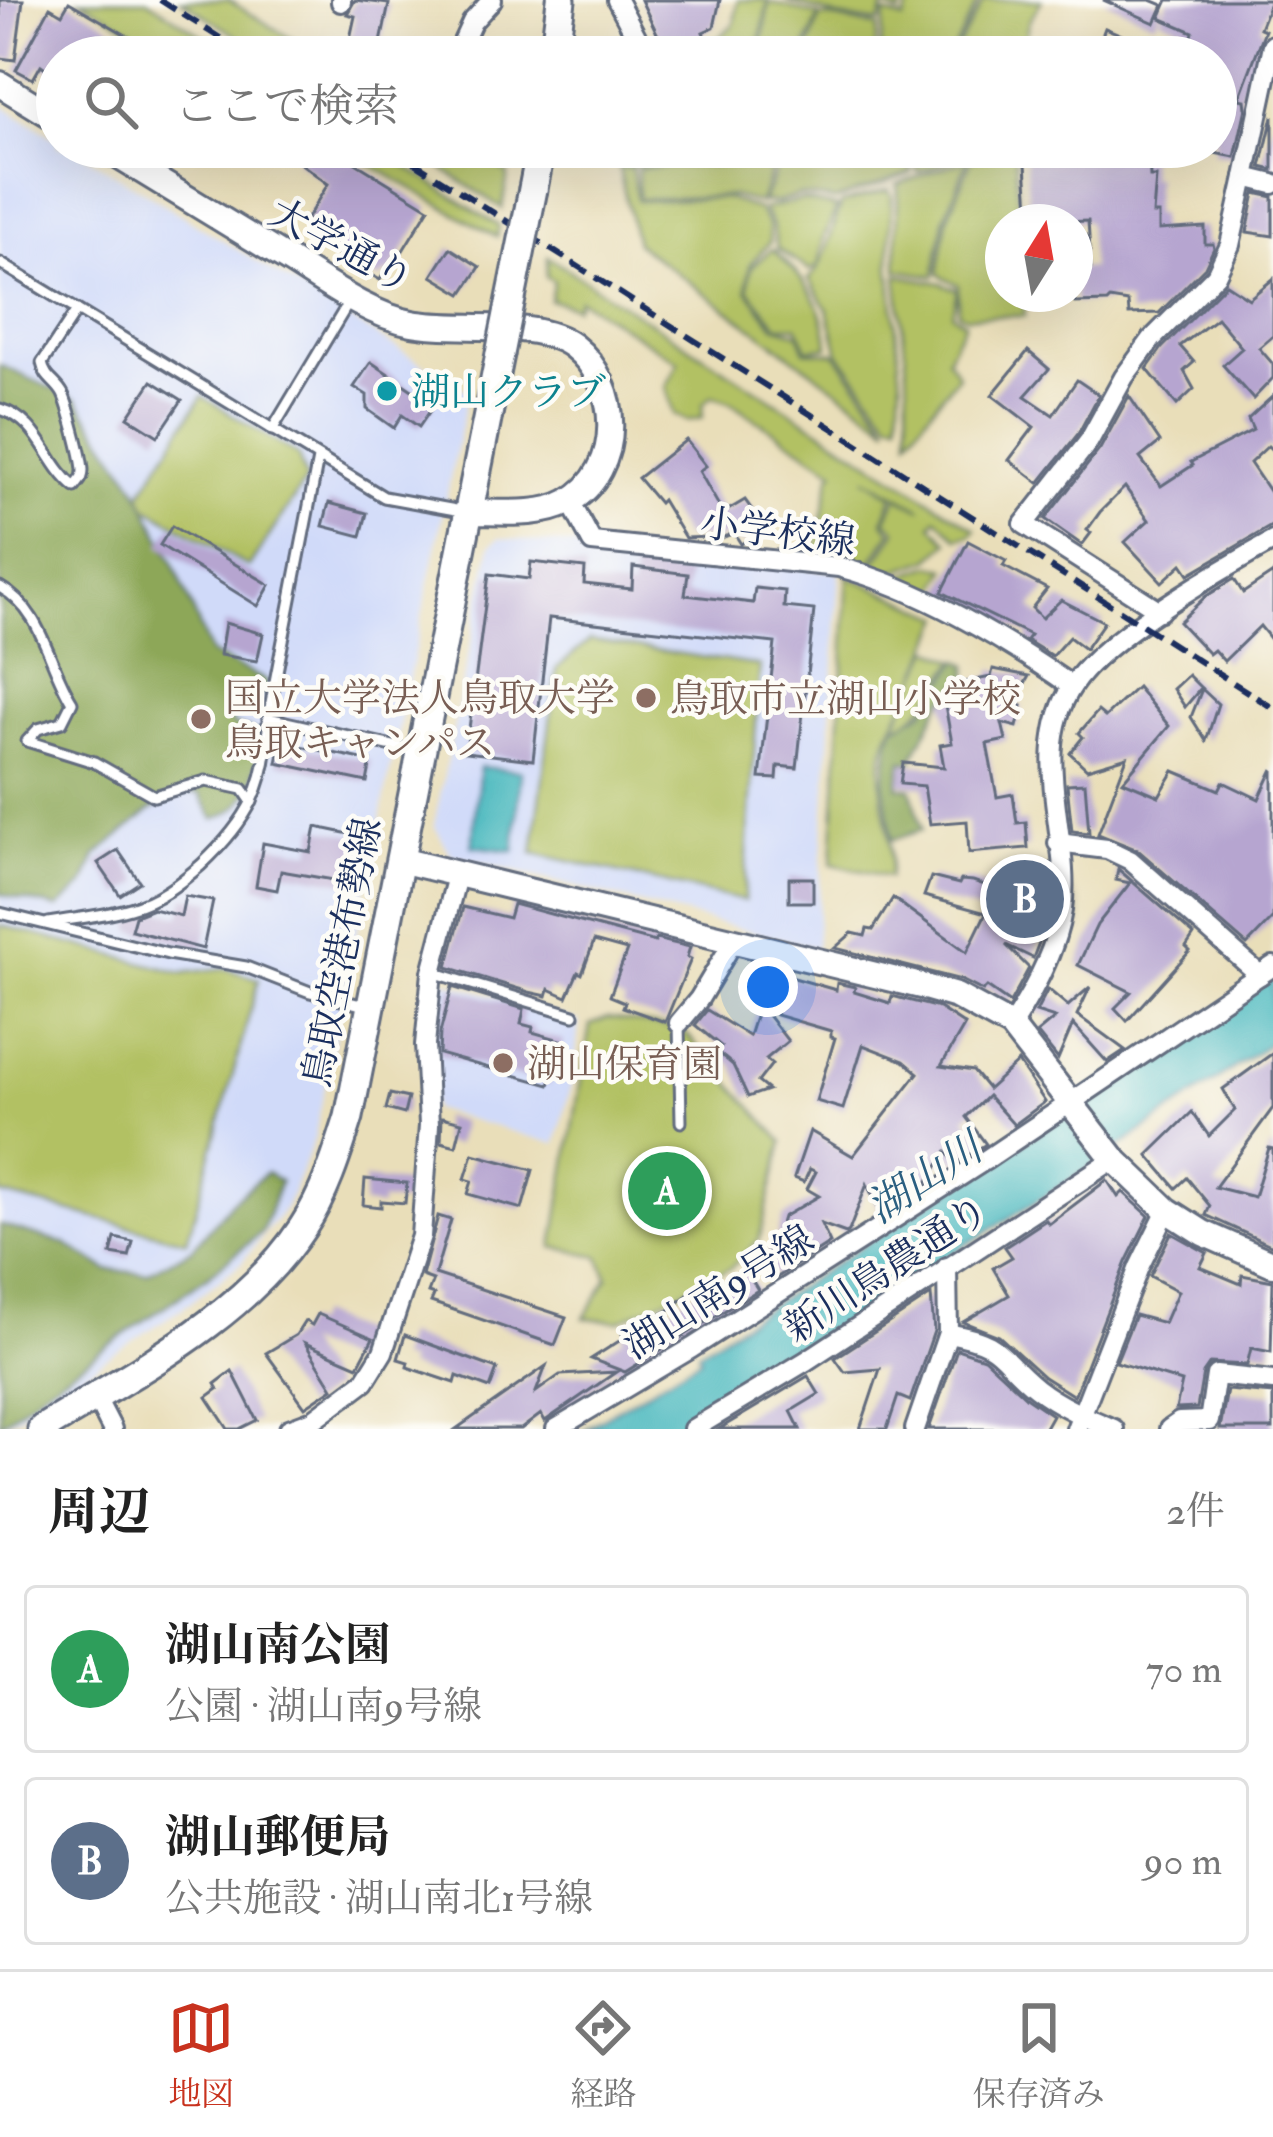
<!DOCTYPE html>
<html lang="ja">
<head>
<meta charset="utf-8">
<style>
  body { margin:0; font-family:"IM FELL Double Pica","Noto Serif JP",serif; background:#f6f6f6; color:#222 }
  .compass { position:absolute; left:985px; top:204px; width:108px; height:108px; border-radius:50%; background:#fff; box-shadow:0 12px 48px #0002; rotate:11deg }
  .you { position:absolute; left:768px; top:987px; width:42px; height:42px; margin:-30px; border:9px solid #fff; border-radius:50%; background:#1a73e8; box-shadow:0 0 0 18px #1a73e833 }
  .badge { display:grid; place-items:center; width:78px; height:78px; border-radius:50%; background:#c8321e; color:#fff; font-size:39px; font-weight:700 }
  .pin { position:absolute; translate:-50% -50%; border:6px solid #fff; box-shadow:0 3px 12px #0006 }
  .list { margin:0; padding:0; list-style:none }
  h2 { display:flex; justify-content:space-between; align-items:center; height:156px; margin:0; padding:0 48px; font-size:51px }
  h2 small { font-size:39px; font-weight:400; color:#767676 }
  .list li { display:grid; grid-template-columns:78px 1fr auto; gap:36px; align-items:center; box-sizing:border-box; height:168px; margin:0 24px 24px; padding:0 24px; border:3px solid #e0e0e0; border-radius:12px }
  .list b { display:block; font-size:45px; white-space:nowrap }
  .list p { margin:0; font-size:39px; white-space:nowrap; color:#767676 }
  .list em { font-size:39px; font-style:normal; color:#767676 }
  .icon { flex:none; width:66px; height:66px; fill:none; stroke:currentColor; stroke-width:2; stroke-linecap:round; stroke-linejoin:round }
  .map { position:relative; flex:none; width:1273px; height:1429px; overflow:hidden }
  .search { position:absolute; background:#fff; box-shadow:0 12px 48px #0002; left:36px; right:36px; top:36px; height:132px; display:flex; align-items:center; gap:30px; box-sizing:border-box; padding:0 42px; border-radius:66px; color:#767676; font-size:45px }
  .sheet { height:540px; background:#fff }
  nav { display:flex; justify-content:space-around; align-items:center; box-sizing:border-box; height:168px; border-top:3px solid #e0e0e0; background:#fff; font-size:33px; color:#767676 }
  nav a { display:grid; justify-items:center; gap:6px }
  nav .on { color:#c8321e }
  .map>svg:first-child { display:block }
  .built { fill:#d0daf9 }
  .green { fill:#b2c163; stroke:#667860; stroke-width:3 }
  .forest { fill:#8da759; stroke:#546b5c; stroke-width:3 }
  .water { fill:#49b8be; stroke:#32748e; stroke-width:3 }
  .building { fill:#b6a5d0 }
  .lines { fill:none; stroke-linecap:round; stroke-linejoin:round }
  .service-casing { stroke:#636c7e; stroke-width:15 }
  .minor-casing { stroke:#636c7e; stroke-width:24 }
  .tertiary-casing { stroke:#636c7e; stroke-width:30 }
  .secondary-casing { stroke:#636c7e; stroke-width:33 }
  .service { stroke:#fff; stroke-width:9 }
  .minor { stroke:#fff; stroke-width:18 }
  .tertiary { stroke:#fff; stroke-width:24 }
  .secondary { stroke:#fff; stroke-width:27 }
  .rail { stroke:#1b2f5e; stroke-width:6; stroke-dasharray:18 9; stroke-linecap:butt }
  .secondary-bridge-casing { stroke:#636c7e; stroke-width:33; stroke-linecap:butt }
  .secondary-bridge { stroke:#fff; stroke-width:27 }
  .culture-dot { fill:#0f9aa8; stroke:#fdfcf7; stroke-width:4.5 }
  .education-dot { fill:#8d6e63; stroke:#fdfcf7; stroke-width:4.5 }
  .labels { text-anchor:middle; stroke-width:9; stroke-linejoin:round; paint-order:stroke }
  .street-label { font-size:39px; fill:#1b2f5e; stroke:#fdfcf7 }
  .culture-label { font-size:39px; fill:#0d838f; stroke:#fdfcf7; text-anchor:start }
  .education-label { font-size:39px; fill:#785e54; stroke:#fdfcf7; text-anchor:start }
  .water-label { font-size:42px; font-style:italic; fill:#2b5f80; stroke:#fdfcf7 }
</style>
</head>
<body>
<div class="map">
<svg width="1273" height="1429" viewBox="0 0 1273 1429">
  <rect width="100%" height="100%" fill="#fdfcf7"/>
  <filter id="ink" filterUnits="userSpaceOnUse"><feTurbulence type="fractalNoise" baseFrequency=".00833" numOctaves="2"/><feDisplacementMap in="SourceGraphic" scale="24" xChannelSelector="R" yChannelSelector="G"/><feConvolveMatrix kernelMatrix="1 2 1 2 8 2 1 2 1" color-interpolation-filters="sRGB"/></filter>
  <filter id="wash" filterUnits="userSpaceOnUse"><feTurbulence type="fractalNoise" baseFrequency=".004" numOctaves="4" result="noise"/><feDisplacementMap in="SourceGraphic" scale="48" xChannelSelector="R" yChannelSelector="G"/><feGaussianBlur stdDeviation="2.7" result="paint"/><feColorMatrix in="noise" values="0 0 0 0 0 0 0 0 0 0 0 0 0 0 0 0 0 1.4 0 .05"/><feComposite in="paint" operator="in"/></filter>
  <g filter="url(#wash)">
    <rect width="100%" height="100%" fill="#e9deb9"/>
    <g class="built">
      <path d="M0 104 57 139V147H71L468 392 314 1140 286 1207 241 1263 190 1303 0 1428Z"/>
      <path d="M499 538 840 572 816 948 451 855 434 825 491 545Z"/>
      <path d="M435 978 579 1021 574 1076 556 1144 433 1109 429 1046Z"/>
    </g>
    <g class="green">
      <path d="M80 0H147L236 57H180Z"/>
      <path d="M181 0H228L321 57H269Z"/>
      <path d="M738 0H768L757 57H697L734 24Z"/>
      <path d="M785 0H906L900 14 884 7 879 23 838 17Z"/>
      <path d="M911 0H979L950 57H879L885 14 904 20Z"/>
      <path d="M984 0H1042L1029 21 1020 57H952Z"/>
      <path d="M774 3 819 16 801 57H759L769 4Z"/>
      <path d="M826 17 878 27 874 57H805L820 18Z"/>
      <path d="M339 147H376L499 226 497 237Z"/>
      <path d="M409 147H466L508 174 502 208Z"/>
      <path d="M621 147H774L772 165 730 161 618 166 614 153Z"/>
      <path d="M777 147H890L911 167V173L835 200 800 195 778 202H763L775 172Z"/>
      <path d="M924 147H973L965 155 919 172 916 169Z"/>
      <path d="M1015 150 1019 222H1003V294H1023L1025 316H966L958 312V285L938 274 947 221 972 158Z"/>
      <path d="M968 159 944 220 934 276 897 270 898 184Z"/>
      <path d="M736 165 771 170 760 203 732 196 638 199V168Z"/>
      <path d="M632 168 637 201 726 198 759 210 769 226 770 242 750 264 747 290 774 326 798 333 805 351 835 353 889 427 636 243 619 169Z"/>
      <path d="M888 190 892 196 890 267 901 382 899 421 889 420 839 353 828 310 809 279C827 262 831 229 842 203Z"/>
      <path d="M802 200 837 207 824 237 818 266 809 270 777 248 773 226 763 209Z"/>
      <path d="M772 249C803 276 826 305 828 347L807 349 797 326H778L748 289 751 267Z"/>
      <path d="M548 257 976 529 971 535 958 538 937 518 932 525 949 542 930 559 883 575 870 569 895 534 896 530 886 520 897 497 922 509 865 478 893 496 883 521 892 532 866 568 814 559 831 474 835 471 730 402 712 396 703 404 702 418 687 421 674 414 666 387 679 362 579 299 575 307 550 300 554 281 546 277Z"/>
      <path d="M897 275 941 283 957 290 952 314 965 322 947 358 958 375 909 438 907 370Z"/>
      <path d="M202 396 298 455 306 480 249 567 136 501Z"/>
      <path d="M931 565 947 569 933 598 892 579Z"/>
      <path d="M848 576 943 617C933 637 926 658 917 678 902 711 881 736 881 774 880 808 896 845 889 877L832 864Z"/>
      <path d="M590 640 760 666 744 901 533 853 557 668Z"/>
      <path d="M931 649 957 660C935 683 927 716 895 726Z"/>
      <path d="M0 925 182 973 224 968 259 979 187 1241 0 1194Z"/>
      <path d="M608 1018 682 1029 783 1142 759 1240 731 1268 619 1321 584 1318 608 1278 599 1256 553 1247 590 1025Z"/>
    </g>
    <g class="forest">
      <path d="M0 365 77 400 136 486 173 562 211 654 267 681 265 695 233 699 227 709 234 725 259 732C259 769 253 808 214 819L200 794 185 792 149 811 96 856 84 885 58 908 0 894Z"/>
      <path d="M959 660 968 665V676L940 704 911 762 902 761 898 787 911 788 922 830 892 840 884 782 890 739 894 728 923 712Z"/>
      <path d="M266 1173 280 1181 262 1232 207 1277 42 1391 0 1425V1225L65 1244 107 1270 147 1273 192 1249 232 1201Z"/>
    </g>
    <g class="water">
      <path d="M480 767 521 771 514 851 472 846Z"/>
      <path d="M1273 973V1041L1088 1169 937 1263 759 1383 678 1429H585L701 1358 698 1352 1154 1058Z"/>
    </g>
    <g id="blocks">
      <g class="building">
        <path d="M0 0H23L15 60 0 58Z"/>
        <path d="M355 0 389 4 378 57H346L355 16 347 14Z"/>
        <path d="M641 0H720L714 27 703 32 705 37 667 54Z"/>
        <path d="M1103 0H1151L1163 5 1155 23Z"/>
        <path d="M1168 0H1271L1260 28 1265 30 1239 99 1245 100 1246 108 1235 157 1214 153 1216 57H1188L1193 32 1160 18Z"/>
        <path d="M69 2 164 57H57V76L41 65 33 79 16 70 50 7 62 14Z"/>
        <path d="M1105 28 1122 35 1115 52 1098 46Z"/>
        <path d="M1273 116V170L1261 167Z"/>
        <path d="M305 147H324L344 156 429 208 388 275 384 273 380 280 328 249 334 241 304 223 328 184 296 160Z"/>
        <path d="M1031 147H1065L1066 153 1149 152 1150 177H1156L1153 214H1159V230L1205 227V244H1213L1214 248 1205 267 1159 313 1129 314 1128 302 1110 299 1107 302 1075 303V269L1091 268 1088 221 1060 222 1059 207 1029 209 1025 149Z"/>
        <path d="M1255 193 1273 197V236L1247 232Z"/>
        <path d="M450 248 480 267 462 294 432 276Z"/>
        <path d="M1273 279V336L1259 348 1273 364V378L1253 399 1223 365 1242 348 1217 318 1180 346 1194 362 1184 371 1194 389 1177 405 1147 369 1162 348 1226 284 1249 299Z"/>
        <path d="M1028 351 1049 369 1025 396 1053 415 1077 380 1099 395 1078 434 1039 483 1009 460 1034 427 992 395Z"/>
        <path d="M371 362 434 405 419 427 402 415 394 428 367 409V395L354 387Z"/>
        <path d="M152 381 182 400 158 436 128 417Z"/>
        <path d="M1129 396 1160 442 1140 458 1161 486 1193 465 1191 462 1253 430 1248 419 1273 396V451L1268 446 1250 463 1273 497V525L1189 574 1182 564 1162 582 1125 542 1149 520 1125 487 1100 512 1087 530 1091 533 1082 545 1045 519 1100 449Z"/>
        <path d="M686 440 706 466 699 471 723 513 745 500 766 529 741 544 734 533 714 541 710 537 685 538 662 500 659 503 638 478Z"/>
        <path d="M329 503 367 513 361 536 323 526Z"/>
        <path d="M172 526 270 585 258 606 160 545Z"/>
        <path d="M968 541 1006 561 1003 566 1047 589 1032 608 1042 618 1061 600 1104 622 1085 649 1069 637 1052 656 1026 640 1030 635 942 592Z"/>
        <path d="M531 562 585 568 584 584 632 589 633 567 688 574 685 595 753 603 755 588 785 591 784 607 814 610 797 768 778 766 777 779 760 778 775 643 549 618 533 760 466 752 489 574 529 579Z"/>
        <path d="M1273 573V642L1260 626 1224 661 1214 650 1209 654 1179 622 1205 597 1234 579 1243 593Z"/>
        <path d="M225 623 263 634 257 661 220 655Z"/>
        <path d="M993 669 1029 676 1013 704 1022 706 1017 727 1002 723 1006 740 987 744 997 797 1013 794 1017 823 1026 822 1028 848 969 853 967 821 930 824 924 786 900 784 903 763 944 767 940 745 952 743 944 700 968 696 966 682 991 677Z"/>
        <path d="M1188 675 1201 688 1185 707 1173 689Z"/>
        <path d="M1137 687 1169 726 1123 781 1159 796 1174 771 1219 790 1223 782 1259 799 1273 769V918L1247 945 1138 850 1098 834 1127 757 1087 769 1070 753 1083 737 1079 733 1098 711 1105 717Z"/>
        <path d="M1202 689 1218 704 1206 741 1191 717Z"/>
        <path d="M281 742 371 761 367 782 277 763Z"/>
        <path d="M1085 783 1089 833 1072 831 1068 794 1067 784Z"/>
        <path d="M316 827 359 836 351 883 281 871 277 890 256 886 263 843 311 852Z"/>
        <path d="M118 850 140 882 120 895 98 863Z"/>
        <path d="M1118 869 1194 935 1186 947 1190 951 1127 1021 1115 1008 1131 992 1078 965 1097 925 1130 883 1116 880Z"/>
        <path d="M931 877 959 884 961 880 973 881 999 890V884L1047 890 1045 927 1033 958 1006 945 1029 968 1010 1003 987 987 983 991 961 980 835 948 852 933 865 936 867 929 873 930 893 898 967 952 986 913 924 896Z"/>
        <rect x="789" y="878" width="24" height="24"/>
        <path d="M185 896 213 901 203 949 131 930 135 916 153 909 181 916Z"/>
        <path d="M513 904 655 942 656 939 690 947 687 957 691 959 665 1022 623 1007 625 1002 610 996 627 950 594 941 582 974 578 972 567 997 549 989 547 996 529 992 447 967 463 907 509 918Z"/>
        <path d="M787 976 836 990 837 983 855 987 854 992 890 1003 892 996 939 1008 965 1025 941 1066 973 1071 988 1089 1018 1062 1045 1102 1014 1125 988 1096 966 1117 986 1144 956 1163 946 1152 928 1181 880 1212 867 1184 849 1231 846 1233 821 1224 830 1243 776 1278 764 1256 776 1240 783 1217 819 1196 807 1189 816 1172 810 1169 804 1182 794 1178 810 1131 853 1156 918 1073 904 1061 863 1045 843 1109 816 1101 835 1038 831 1037V1031L776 1015Z"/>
        <path d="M452 987 524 1009 521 1024 533 1027 532 1032 564 1041 549 1085 439 1054 440 1033Z"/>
        <path d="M1090 987 1077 1015 1125 1050 1107 1062 1073 1024 1058 1059 1037 1033 1055 1018 1036 1012 1048 989 1068 1006Z"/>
        <path d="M707 1010 749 1036 757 1011 767 1014 788 1041 766 1059 772 1064 758 1082 768 1090 748 1097 733 1065 716 1051 721 1046 695 1025Z"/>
        <path d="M1273 1053V1108L1215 1187 1254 1197 1269 1148 1273 1149V1246L1206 1215 1210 1206 1187 1178 1176 1188 1148 1155 1192 1112 1209 1136 1235 1110 1223 1089Z"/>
        <path d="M390 1094 408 1098 404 1114 386 1109Z"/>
        <path d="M442 1117 462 1122 456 1146 441 1142Z"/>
        <path d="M473 1154 533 1170 522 1209 468 1194 472 1181 465 1179Z"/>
        <path d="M365 1179 407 1183 405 1203 381 1201V1207L363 1205Z"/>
        <path d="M1107 1180 1118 1197 1123 1192 1149 1216 1126 1262 1074 1396 1044 1377 999 1336 963 1322 1009 1295 993 1268 1012 1257 1005 1247 1046 1220 1049 1224Z"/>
        <path d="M438 1216 451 1220 435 1274 566 1317 555 1345 431 1302 434 1295 428 1293 433 1280 422 1276Z"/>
        <path d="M1171 1233 1207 1253 1200 1267 1241 1284 1242 1275 1273 1281 1271 1352 1251 1348 1247 1365 1210 1363 1203 1373 1197 1408 1176 1409 1182 1382 1116 1362 1135 1315 1164 1323 1178 1291 1150 1276Z"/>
        <path d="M115 1238 133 1242 129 1257 111 1254Z"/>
        <path d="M746 1270 758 1290 625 1372 591 1359 624 1338 622 1334 669 1310 689 1294 713 1290Z"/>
        <path d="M931 1295 934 1331 910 1401 898 1396 887 1429H860L880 1369 845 1372 835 1358Z"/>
        <path d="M318 1314 373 1338 358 1366 305 1343 333 1388 305 1407 266 1353 296 1335 305 1321 312 1325Z"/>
        <path d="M405 1335 497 1369 490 1388 457 1376 455 1383 407 1367 408 1362 398 1359Z"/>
        <path d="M957 1349 984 1358 1027 1398 1052 1415 1044 1429H929Z"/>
        <path d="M546 1366 536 1392 560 1375 616 1372 545 1421 541 1414 521 1429H456Z"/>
        <path d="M232 1371 257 1420 239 1429H228L207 1397 218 1389 215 1384Z"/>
        <path d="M808 1376 819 1394 791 1411 800 1429H719Z"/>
        <path d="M1227 1390 1273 1394V1429H1220Z"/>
      </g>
    </g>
  </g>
  <g filter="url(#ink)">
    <use href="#blocks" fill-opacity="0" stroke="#636c7e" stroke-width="3"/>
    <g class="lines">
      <g class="service-casing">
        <g id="service">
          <path d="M0 263 384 497 467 512"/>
          <path d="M0 409C41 421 45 463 75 487 80 480 83 479 83 470 82 455 69 407 63 394 56 381 45 379 42 363L77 310"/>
          <path d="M272 430 349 302"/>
          <path d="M318 459 268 718 415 751"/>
          <path d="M0 587C43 611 47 662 72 702L62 722 38 729 27 741 94 762 154 796 206 781 243 789 252 802"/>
          <path d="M0 913 168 954 246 967 310 992 365 1006"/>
          <path d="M48 923C75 918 104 916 130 908 159 900 179 884 201 865 248 821 269 784 268 718"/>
          <path d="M432 972 574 1015"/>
          <path d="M679 1023 681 1122"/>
        </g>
      </g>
      <g class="minor-casing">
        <g id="minor">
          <path d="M617 0 647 57"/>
          <path d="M341 2V0"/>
          <path d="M1273 45 1245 177 1273 184"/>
          <path d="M456 57 472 22 492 0"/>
          <path d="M570 501 592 542 839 567C921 589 1002 638 1072 686"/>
          <path d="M1160 611 1024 524 1089 441 1124 377 1152 339 1216 275 1230 245 1245 177"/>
          <path d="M1058 843 1107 849 1130 860 1260 975"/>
          <path d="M679 1023 699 999 733 942"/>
          <path d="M1011 1026C1033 992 1056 951 1062 910 1072 837 1028 751 1073 685 1105 637 1221 570 1273 541"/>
          <path d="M948 1333C1007 1344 996 1356 1036 1388 1059 1406 1087 1418 1114 1429"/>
          <path d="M95 1396 112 1429"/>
          <path d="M289 1429 313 1420 365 1381 383 1352 421 1236 429 1125 425 1045 432 972 458 872"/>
          <path d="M556 1429 692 1348 984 1161 1273 966"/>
          <path d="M693 1429 806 1361 1114 1159"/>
          <path d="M915 1429 948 1333 947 1267"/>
          <path d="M1076 1429 1139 1267 1167 1210"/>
          <path d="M1169 1429 1179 1422 1209 1421 1216 1375 1273 1381"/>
        </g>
      </g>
      <g class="tertiary-casing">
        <g id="tertiary">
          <path d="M0 84 57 119"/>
          <path d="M103 147C165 185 227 223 290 261 327 284 369 315 412 323 458 332 536 318 573 346 622 384 625 470 568 502 541 517 499 512 469 512"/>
          <path d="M400 860 921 986 956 996 1011 1026 1114 1159 1167 1210 1203 1233 1273 1264"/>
        </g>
      </g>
      <g class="secondary-casing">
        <g id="secondary">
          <path d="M554 57 561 0"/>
          <path d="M533 189 541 147"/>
          <path d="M42 1429C132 1373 243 1319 303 1227 325 1194 337 1155 349 1117L500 354"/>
        </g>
      </g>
      <use href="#service" class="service"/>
      <use href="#minor" class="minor"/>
      <use href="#tertiary" class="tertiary"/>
      <use href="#secondary" class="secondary"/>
      <g class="rail">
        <path d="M160 0 250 57"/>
        <path d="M390 147 1273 708"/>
      </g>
      <g class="secondary-bridge-casing">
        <path id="secondary-bridge" d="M500 354 533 189"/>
      </g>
      <use href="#secondary-bridge" class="secondary-bridge"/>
    </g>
  </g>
  <circle class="culture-dot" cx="387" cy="391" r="12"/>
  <g class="education-dot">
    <circle cx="646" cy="698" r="12"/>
    <circle cx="201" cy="719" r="12"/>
    <circle cx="503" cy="1063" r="12"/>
  </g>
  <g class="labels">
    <g class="street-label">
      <text transform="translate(342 245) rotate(28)" y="14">大学通り</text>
      <text transform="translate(778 531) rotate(7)" y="14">小学校線</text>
      <text transform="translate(341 952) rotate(-79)" y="14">鳥取空港布勢線</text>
      <text transform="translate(886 1268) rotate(-33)" y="14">新川鳥農通り</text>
      <text transform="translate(718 1291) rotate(-32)" y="14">湖山南9号線</text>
    </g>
    <g class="culture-label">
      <text x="411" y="405">湖山クラブ</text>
    </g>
    <g class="education-label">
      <text x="225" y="711">国立大学法人鳥取大学<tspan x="225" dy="45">鳥取キャンパス</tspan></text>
      <text x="670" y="712">鳥取市立湖山小学校</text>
      <text x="527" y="1077">湖山保育園</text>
    </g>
    <g class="water-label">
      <text transform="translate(924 1177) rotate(-33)" y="15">湖山川</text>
    </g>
  </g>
</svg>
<svg class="compass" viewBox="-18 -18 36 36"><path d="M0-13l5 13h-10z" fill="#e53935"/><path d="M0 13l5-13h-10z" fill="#767676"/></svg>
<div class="you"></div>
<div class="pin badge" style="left:667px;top:1191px;background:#2e9e5b">A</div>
<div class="pin badge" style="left:1025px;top:899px;background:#5c6f8a">B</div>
<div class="search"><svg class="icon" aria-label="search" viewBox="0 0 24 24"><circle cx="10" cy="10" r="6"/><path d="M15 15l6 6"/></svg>ここで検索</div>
</div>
<section class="sheet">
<h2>周辺<small>2件</small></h2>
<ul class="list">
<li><span class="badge" style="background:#2e9e5b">A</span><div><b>湖山南公園</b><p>公園 · 湖山南9号線</p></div><em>70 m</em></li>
<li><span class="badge" style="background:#5c6f8a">B</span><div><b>湖山郵便局</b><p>公共施設 · 湖山南北1号線</p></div><em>90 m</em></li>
</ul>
</section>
<nav>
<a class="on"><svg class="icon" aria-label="map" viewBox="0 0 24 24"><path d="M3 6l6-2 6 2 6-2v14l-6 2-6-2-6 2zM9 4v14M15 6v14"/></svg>地図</a>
<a><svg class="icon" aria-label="directions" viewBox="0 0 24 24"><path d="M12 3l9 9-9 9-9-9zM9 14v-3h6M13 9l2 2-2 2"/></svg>経路</a>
<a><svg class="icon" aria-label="saved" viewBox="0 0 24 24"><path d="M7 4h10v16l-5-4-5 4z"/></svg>保存済み</a>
</nav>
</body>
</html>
